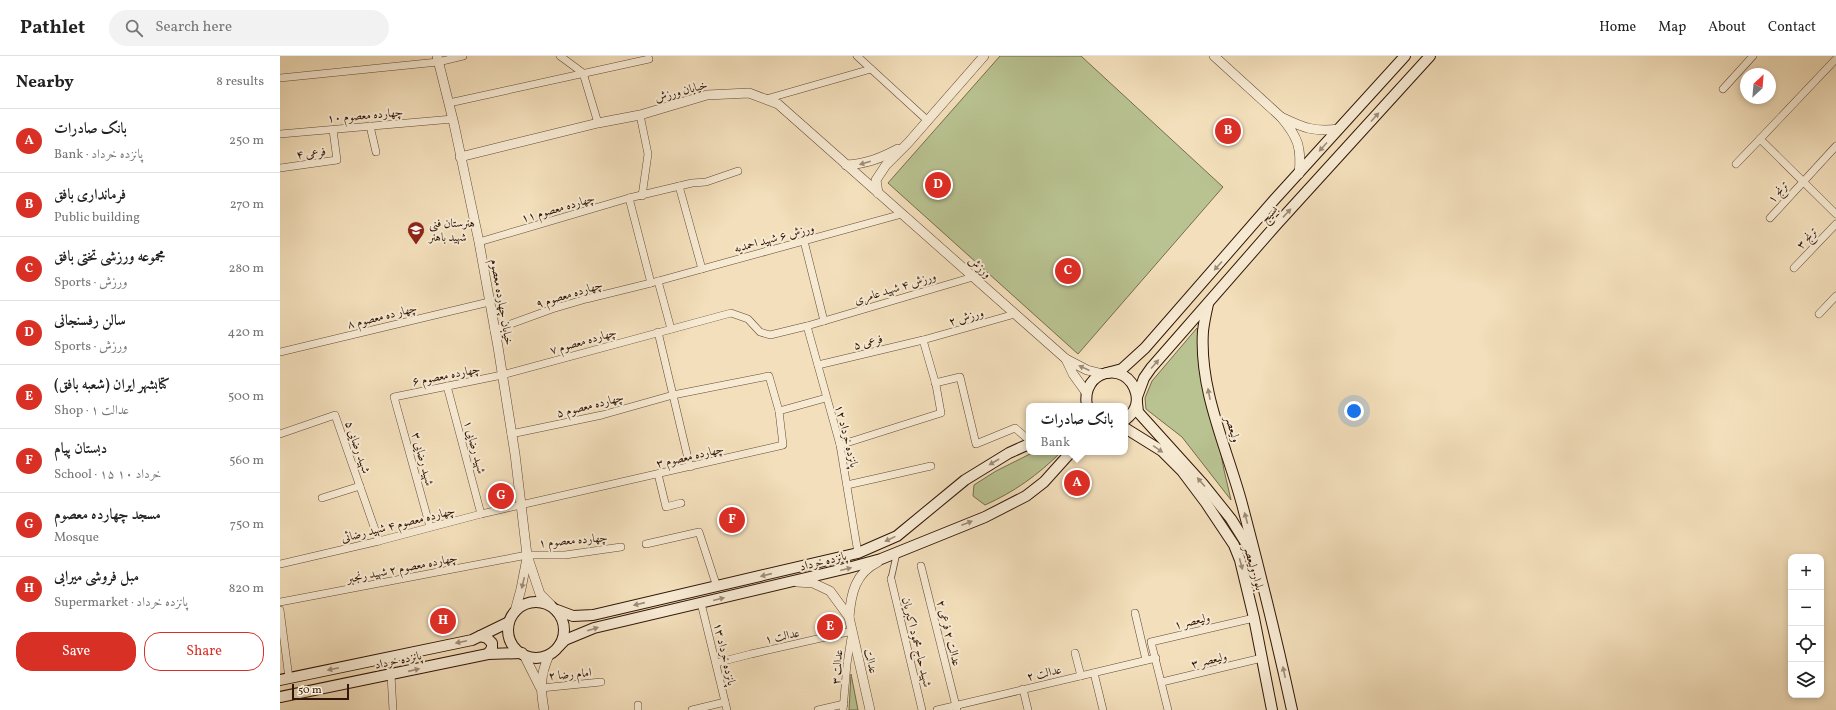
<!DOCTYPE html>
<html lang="en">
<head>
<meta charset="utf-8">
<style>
  body { margin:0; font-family:Vollkorn,Amiri,serif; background:#f2f2f2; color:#222 }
  .controls { position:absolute; right:12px; bottom:12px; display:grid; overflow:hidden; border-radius:8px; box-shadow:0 2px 6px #0003 }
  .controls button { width:36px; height:36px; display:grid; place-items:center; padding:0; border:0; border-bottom:1px solid #e0e0e0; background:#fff; color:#222; font:20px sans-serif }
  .compass { position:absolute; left:1460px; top:12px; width:36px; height:36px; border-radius:50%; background:#fff; box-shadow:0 2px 6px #0003; rotate:26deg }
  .scale { position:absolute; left:12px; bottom:10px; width:57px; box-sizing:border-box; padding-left:4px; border:2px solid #321607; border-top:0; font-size:11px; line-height:14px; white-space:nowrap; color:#321607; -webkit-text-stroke:3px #f7ead3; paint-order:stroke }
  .you { position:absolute; left:1074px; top:355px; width:14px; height:14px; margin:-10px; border:3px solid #fff; border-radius:50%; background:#1a73e8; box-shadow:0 0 0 6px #1a73e833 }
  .badge { display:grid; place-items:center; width:26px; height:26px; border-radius:50%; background:#d93025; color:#fff; font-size:13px; font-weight:700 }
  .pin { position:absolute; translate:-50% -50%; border:2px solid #fff; box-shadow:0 1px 4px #0006 }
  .popup { position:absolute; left:746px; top:347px; width:102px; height:52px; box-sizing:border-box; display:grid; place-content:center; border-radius:8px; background:#fff; filter:drop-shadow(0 1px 3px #0005); font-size:13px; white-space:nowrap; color:#767676 }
  .popup b { font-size:15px; color:#222 }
  .popup::after { content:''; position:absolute; left:50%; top:100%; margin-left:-8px; border:8px solid transparent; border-top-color:#fff }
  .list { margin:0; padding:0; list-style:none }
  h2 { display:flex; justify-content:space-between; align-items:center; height:52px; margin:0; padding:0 16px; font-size:17px }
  h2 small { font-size:13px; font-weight:400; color:#767676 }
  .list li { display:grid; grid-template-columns:26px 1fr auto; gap:12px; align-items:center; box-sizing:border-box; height:64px; padding:0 16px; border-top:1px solid #e0e0e0 }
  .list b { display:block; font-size:15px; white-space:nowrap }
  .list p { margin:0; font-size:13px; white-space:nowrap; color:#767676 }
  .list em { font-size:13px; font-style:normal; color:#767676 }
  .actions { display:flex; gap:8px; padding:12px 16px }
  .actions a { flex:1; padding:9px 0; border:1px solid #d93025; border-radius:16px; text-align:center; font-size:14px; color:#d93025 }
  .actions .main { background:#d93025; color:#fff }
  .icon { flex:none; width:22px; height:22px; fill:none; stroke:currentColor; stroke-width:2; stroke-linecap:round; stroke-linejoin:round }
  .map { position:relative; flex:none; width:1556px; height:654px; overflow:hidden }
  header { display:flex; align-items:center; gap:24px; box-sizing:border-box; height:56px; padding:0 20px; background:#fff; border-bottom:1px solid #e0e0e0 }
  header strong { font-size:19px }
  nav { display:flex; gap:22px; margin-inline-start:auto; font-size:14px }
  .search { width:280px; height:36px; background:#f2f2f2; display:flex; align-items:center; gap:10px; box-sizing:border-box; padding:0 14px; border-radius:22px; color:#767676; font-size:15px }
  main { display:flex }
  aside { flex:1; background:#fff }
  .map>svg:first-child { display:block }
  .green { fill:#b9c291; stroke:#766c4c }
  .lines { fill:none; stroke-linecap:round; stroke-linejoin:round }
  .pedestrian-casing { stroke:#624834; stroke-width:7 }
  .minor-casing { stroke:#624834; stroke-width:8 }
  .tertiary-casing { stroke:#624834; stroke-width:10 }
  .secondary-casing { stroke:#321607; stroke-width:12 }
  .pedestrian { stroke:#f7ead3; stroke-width:5.5 }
  .minor { stroke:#f7ead3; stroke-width:7 }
  .tertiary { stroke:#f7ead3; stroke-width:9 }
  .secondary { stroke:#f7ead3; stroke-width:10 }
  .oneway { fill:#9e8b77 }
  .labels { text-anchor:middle; stroke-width:4; stroke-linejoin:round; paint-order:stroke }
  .street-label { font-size:12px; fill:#321607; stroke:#f7ead3 }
  .poi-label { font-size:12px; fill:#321607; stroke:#f7ead3; text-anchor:start }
</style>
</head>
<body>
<header>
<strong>Pathlet</strong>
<div class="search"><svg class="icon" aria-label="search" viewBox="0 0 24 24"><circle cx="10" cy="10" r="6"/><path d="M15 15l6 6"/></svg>Search here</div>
<nav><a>Home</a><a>Map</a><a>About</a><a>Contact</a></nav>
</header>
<main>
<aside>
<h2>Nearby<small>8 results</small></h2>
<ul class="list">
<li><span class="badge">A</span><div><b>بانک صادرات</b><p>Bank · پانزده خرداد</p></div><em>250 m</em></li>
<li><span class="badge">B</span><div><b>فرمانداری بافق</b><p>Public building</p></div><em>270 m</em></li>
<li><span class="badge">C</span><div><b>مجموعه ورزشی تختی بافق</b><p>Sports · ورزش</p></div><em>280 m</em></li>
<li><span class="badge">D</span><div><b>سالن رفسنجانی</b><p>Sports · ورزش</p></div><em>420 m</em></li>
<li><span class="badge">E</span><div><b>کتابشهر ایران (شعبه بافق)</b><p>Shop · عدالت ۱</p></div><em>500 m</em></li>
<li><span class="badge">F</span><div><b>دبستان پیام</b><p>School · ۱۵ خرداد ۱۰</p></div><em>560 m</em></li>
<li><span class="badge">G</span><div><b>مسجد چهارده معصوم</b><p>Mosque</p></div><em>750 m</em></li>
<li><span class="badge">H</span><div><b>مبل فروشی میرابی</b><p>Supermarket · پانزده خرداد</p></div><em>820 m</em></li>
</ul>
<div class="actions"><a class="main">Save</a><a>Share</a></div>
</aside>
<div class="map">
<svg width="1556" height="654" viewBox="0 0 1556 654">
  <rect width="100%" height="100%" fill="#f3dfbb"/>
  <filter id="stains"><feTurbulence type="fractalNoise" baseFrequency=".005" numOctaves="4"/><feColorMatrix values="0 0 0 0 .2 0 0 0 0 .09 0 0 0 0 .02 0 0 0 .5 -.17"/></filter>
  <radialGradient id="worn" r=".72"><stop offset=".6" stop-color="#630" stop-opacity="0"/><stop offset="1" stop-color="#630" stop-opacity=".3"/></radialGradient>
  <g class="green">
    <path d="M720 0H801L943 131 798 298 608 127Z"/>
    <path d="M917 272 944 414 951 444 902 381 866 353 865 342 872 325Z"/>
    <path d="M754 396H781C758 419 734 436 705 449L693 440 694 429 716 415Z"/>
    <path d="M571 618 578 654H569Z"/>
  </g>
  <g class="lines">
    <g class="pedestrian-casing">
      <path id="pedestrian" d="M611 523 617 496"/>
    </g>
    <g class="minor-casing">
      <g id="minor">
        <path d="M280 0 303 17 318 67"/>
        <path d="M577 0 648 65"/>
        <path d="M1556 3 1480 83 1556 158"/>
        <path d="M0 22 158 6 183 0"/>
        <path d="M1443 33 1473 0"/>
        <path d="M486 43 591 13"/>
        <path d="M169 47 369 3"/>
        <path d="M360 59 368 98 362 140"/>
        <path d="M90 70 96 96"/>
        <path d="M0 78 173 63"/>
        <path d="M1456 108 1480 83"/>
        <path d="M0 112 57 104 53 74"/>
        <path d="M399 130 422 213"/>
        <path d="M349 142 371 227"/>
        <path d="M1490 162 1556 90"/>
        <path d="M524 185 544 265"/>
        <path d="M199 186 349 142 412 127 426 126 458 115"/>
        <path d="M1514 212 1556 168"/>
        <path d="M378 225 391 273"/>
        <path d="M1539 258 1556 240"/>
        <path d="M527 270 560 389 578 497"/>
        <path d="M214 274 272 253 306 243 371 227 622 158"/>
        <path d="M378 276 410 411"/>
        <path d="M0 296 209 246"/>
        <path d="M538 309 643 284 735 258"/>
        <path d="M655 327 680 321 696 388 735 372 749 384"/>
        <path d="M167 330 201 458"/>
        <path d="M0 378 55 359 99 485"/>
        <path d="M231 378 322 359 393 339 489 320 499 355"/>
        <path d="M560 389 661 357 656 329 643 284"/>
        <path d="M378 418 386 451 401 447"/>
        <path d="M567 429 651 410"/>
        <path d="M42 442 80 430"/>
        <path d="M150 471 114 341 222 319 451 257 468 263 480 276 490 279 527 270 693 221"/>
        <path d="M366 488 419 476 437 531"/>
        <path d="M0 508 99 485 201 458 503 389 499 355 546 342"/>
        <path d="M641 510 677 654"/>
        <path d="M611 523 642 654"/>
        <path d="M0 546 247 499H285L341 491"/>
        <path d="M421 547 447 654"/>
        <path d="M0 554 9 622"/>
        <path d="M855 557 866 604"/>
        <path d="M795 597 801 620"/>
        <path d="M436 607 471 598 572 575 567 608 563 654"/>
        <path d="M814 617 823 654"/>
        <path d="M111 619 113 654"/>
        <path d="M882 626 982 602"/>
        <path d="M261 632 321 626"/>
        <path d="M743 633 748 654"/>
        <path d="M358 649V654"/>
        <path d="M412 654 445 646"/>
        <path d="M538 654 564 648"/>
        <path d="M657 654 876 602"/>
        <path d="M888 654 871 586 974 562"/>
      </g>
    </g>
    <g class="tertiary-casing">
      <g id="tertiary">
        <path d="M157 0 174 68 199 186 218 291 235 398 247 499 260 538 271 549"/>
        <path d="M934 0 1001 61"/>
        <path d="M180 101 318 67 360 59 427 39 469 37 498 48 786 303 807 314 823 318"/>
        <path d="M566 109C586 108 601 102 618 93"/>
        <path d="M1019 118C1022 92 1018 81 1001 61 1024 72 1033 76 1059 73"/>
        <path d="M598 137 596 124 606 109 628 87 704 0"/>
        <path d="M786 303 793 318 806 336"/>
        <path d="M517 526 533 527 550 535 569 561 590 654"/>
        <path d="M235 555 241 533 247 502"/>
        <path d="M569 561C571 538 575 517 598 506"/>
        <path d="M244 599 260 631"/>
        <path d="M264 654C260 631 260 620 269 599"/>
      </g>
    </g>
    <g class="secondary-casing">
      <g id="secondary">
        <path d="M928 248C926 257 924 266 923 275 919 335 947 392 962 448 980 516 997 585 1012 654"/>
        <path d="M827 317 842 313 865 292 995 143 1125 0"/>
        <path d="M857 341 864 322 871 312 997 168 1150 0"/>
        <path d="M857 347 858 356 923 428 951 463 971 495"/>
        <path d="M807 350C800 314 847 303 856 337 859 348 854 357 845 364"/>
        <path d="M845 372 882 395 902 415 926 447 954 489 960 504 974 562 992 654"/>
        <circle cx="256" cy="574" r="28"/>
        <path d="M277 554 293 560 313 559 578 497 617 480 685 424 729 397 749 388"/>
        <path d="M200 580 207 582 212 587V592L208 598"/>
        <path d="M279 590 285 584 314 572 568 512 601 503 705 461 746 440 764 426 791 396"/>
        <path d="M0 624 192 584 229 566"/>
        <path d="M0 641 208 598 242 597"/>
      </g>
    </g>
    <use href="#pedestrian" class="pedestrian"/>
    <use href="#minor" class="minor"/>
    <use href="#tertiary" class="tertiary"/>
    <use href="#secondary" class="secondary"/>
  </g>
  <defs><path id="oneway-solid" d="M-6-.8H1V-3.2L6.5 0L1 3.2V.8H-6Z"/></defs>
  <g class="oneway">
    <use href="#oneway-solid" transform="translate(1095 61) rotate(-48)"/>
    <use href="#oneway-solid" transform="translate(1043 91) rotate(132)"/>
    <use href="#oneway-solid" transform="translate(585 107) rotate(164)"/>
    <use href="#oneway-solid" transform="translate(1007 157) rotate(-47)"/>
    <use href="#oneway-solid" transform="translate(938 210) rotate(132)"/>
    <use href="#oneway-solid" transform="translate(875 308) rotate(-49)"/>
    <use href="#oneway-solid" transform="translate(804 312) rotate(-156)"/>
    <use href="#oneway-solid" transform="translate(929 338) rotate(-101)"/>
    <use href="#oneway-solid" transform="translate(878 393) rotate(35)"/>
    <use href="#oneway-solid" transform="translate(714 406) rotate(150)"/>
    <use href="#oneway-solid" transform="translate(921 426) rotate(-131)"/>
    <use href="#oneway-solid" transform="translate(966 462) rotate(-105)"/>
    <use href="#oneway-solid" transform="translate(687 467) rotate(-21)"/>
    <use href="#oneway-solid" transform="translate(610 483) rotate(154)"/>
    <use href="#oneway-solid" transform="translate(961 508) rotate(75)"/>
    <use href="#oneway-solid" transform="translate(566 513) rotate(-14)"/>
    <use href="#oneway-solid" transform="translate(486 519) rotate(167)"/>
    <use href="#oneway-solid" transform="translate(243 527) rotate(103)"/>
    <use href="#oneway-solid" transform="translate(439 543) rotate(-14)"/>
    <use href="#oneway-solid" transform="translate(359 548) rotate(167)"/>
    <use href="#oneway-solid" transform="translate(313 573) rotate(-17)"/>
    <use href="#oneway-solid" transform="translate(181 586) rotate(168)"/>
    <use href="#oneway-solid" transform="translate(53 613) rotate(168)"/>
    <use href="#oneway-solid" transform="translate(134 614) rotate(-13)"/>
    <use href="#oneway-solid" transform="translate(1004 616) rotate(-102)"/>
  </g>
  <defs>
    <g id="school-pin" transform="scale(0.9)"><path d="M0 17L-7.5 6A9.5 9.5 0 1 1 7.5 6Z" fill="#8f2418" stroke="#f7ead3"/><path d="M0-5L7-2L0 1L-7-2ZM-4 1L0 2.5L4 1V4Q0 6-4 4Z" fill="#fff"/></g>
  </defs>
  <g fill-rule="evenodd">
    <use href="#school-pin" x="136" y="174"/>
  </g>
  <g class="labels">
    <g class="street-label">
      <text transform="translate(401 35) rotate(-15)" y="4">خیابان ورزش</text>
      <text transform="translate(85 59) rotate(-5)" y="4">چهارده معصوم ۱۰</text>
      <text transform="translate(31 97) rotate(-7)" y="4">فرعی ۴</text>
      <text transform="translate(1498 136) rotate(-48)" y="4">ترنج ۱</text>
      <text transform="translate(278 152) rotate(-16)" y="4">چهارده معصوم ۱۱</text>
      <text transform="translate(989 158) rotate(-48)" y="4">بسیج</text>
      <text transform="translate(494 182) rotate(-15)" y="4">ورزش ۶ شهید احمدیه</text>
      <text transform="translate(1527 182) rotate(-47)" y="4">ترنج ۳</text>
      <text transform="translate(700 211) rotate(42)" y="4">ورزش</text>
      <text transform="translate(615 232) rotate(-17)" y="4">ورزش ۴ شهید عامری</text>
      <text transform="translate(289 238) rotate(-17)" y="4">چهارده معصوم ۹</text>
      <text transform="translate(222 246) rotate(80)" y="4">خیابان چهارده معصوم</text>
      <text transform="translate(102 260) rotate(-14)" y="4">چهار ده معصوم ۸</text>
      <text transform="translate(686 261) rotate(-16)" y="4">ورزش ۲</text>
      <text transform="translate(303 285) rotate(-16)" y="4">چهارده معصوم ۷</text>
      <text transform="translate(588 286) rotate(-14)" y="4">فرعی ۵</text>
      <text transform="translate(166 319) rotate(-11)" y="4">چهارده معصوم ۶</text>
      <text transform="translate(310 349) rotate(-14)" y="4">چهارده معصوم ۵</text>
      <text transform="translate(953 373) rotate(73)" y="4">ولیعصر</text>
      <text transform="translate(567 380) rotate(76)" y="4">پانزده خرداد ۱۲</text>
      <text transform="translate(78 391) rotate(71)" y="4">شهید رضایی ۵</text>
      <text transform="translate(195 391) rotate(75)" y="4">شهید رضایی ۱</text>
      <text transform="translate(410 400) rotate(-13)" y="4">چهارده معصوم ۳</text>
      <text transform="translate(143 403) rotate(75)" y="4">شهید رضایی ۳</text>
      <text transform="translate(118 468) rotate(-14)" y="4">چهارده معصوم ۴ شهید رضائی</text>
      <text transform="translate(293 484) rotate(-5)" y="4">چهارده معصوم ۱</text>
      <text transform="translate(543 505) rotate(-14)" y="4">پانزده خرداد</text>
      <text transform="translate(122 512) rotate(-11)" y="4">چهارده معصوم ۲ شهید رنجبر</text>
      <text transform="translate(974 512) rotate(74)" y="4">بلوار ولیعصر</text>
      <text transform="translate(912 565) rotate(-13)" y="4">ولیعصر ۱</text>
      <text transform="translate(669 577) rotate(76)" y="4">عدالت ۲ فرعی ۲</text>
      <text transform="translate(502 580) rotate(-12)" y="4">عدالت ۱</text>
      <text transform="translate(637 586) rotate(76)" y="4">شهید حاج محمود اکبریان</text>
      <text transform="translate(445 598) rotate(77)" y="4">پانزده خرداد ۱۳</text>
      <text transform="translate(118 604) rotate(-12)" y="4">پانزده خرداد</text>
      <text transform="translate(929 604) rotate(-14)" y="4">ولیعصر ۳</text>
      <text transform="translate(591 605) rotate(77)" y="4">عدالت</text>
      <text transform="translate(557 611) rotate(-85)" y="4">عدالت ۳</text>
      <text transform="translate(764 617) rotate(-13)" y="4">عدالت ۲</text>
      <text transform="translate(290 618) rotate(-5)" y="4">امام رضا ۲</text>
    </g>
    <g class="poi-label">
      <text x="149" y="171">هنرستان فنی<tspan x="149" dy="14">شهید باهنر</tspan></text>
    </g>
  </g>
  <rect width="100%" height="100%" filter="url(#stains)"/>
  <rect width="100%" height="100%" fill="url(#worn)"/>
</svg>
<div class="controls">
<button>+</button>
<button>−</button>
<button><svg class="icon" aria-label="locate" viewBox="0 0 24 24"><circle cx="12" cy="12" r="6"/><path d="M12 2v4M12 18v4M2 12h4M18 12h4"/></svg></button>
<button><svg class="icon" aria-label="layers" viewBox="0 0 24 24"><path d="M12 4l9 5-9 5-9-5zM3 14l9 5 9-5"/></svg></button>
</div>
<svg class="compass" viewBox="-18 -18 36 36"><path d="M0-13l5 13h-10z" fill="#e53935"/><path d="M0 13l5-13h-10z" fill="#767676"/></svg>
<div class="scale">50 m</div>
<div class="you"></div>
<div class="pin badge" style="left:797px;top:427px">A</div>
<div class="popup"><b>بانک صادرات</b>Bank</div>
<div class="pin badge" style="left:948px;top:75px">B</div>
<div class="pin badge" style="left:788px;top:215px">C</div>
<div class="pin badge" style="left:658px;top:129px">D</div>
<div class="pin badge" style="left:550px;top:571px">E</div>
<div class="pin badge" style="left:452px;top:464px">F</div>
<div class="pin badge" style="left:221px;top:440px">G</div>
<div class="pin badge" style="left:163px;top:565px">H</div>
</div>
</main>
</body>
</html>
